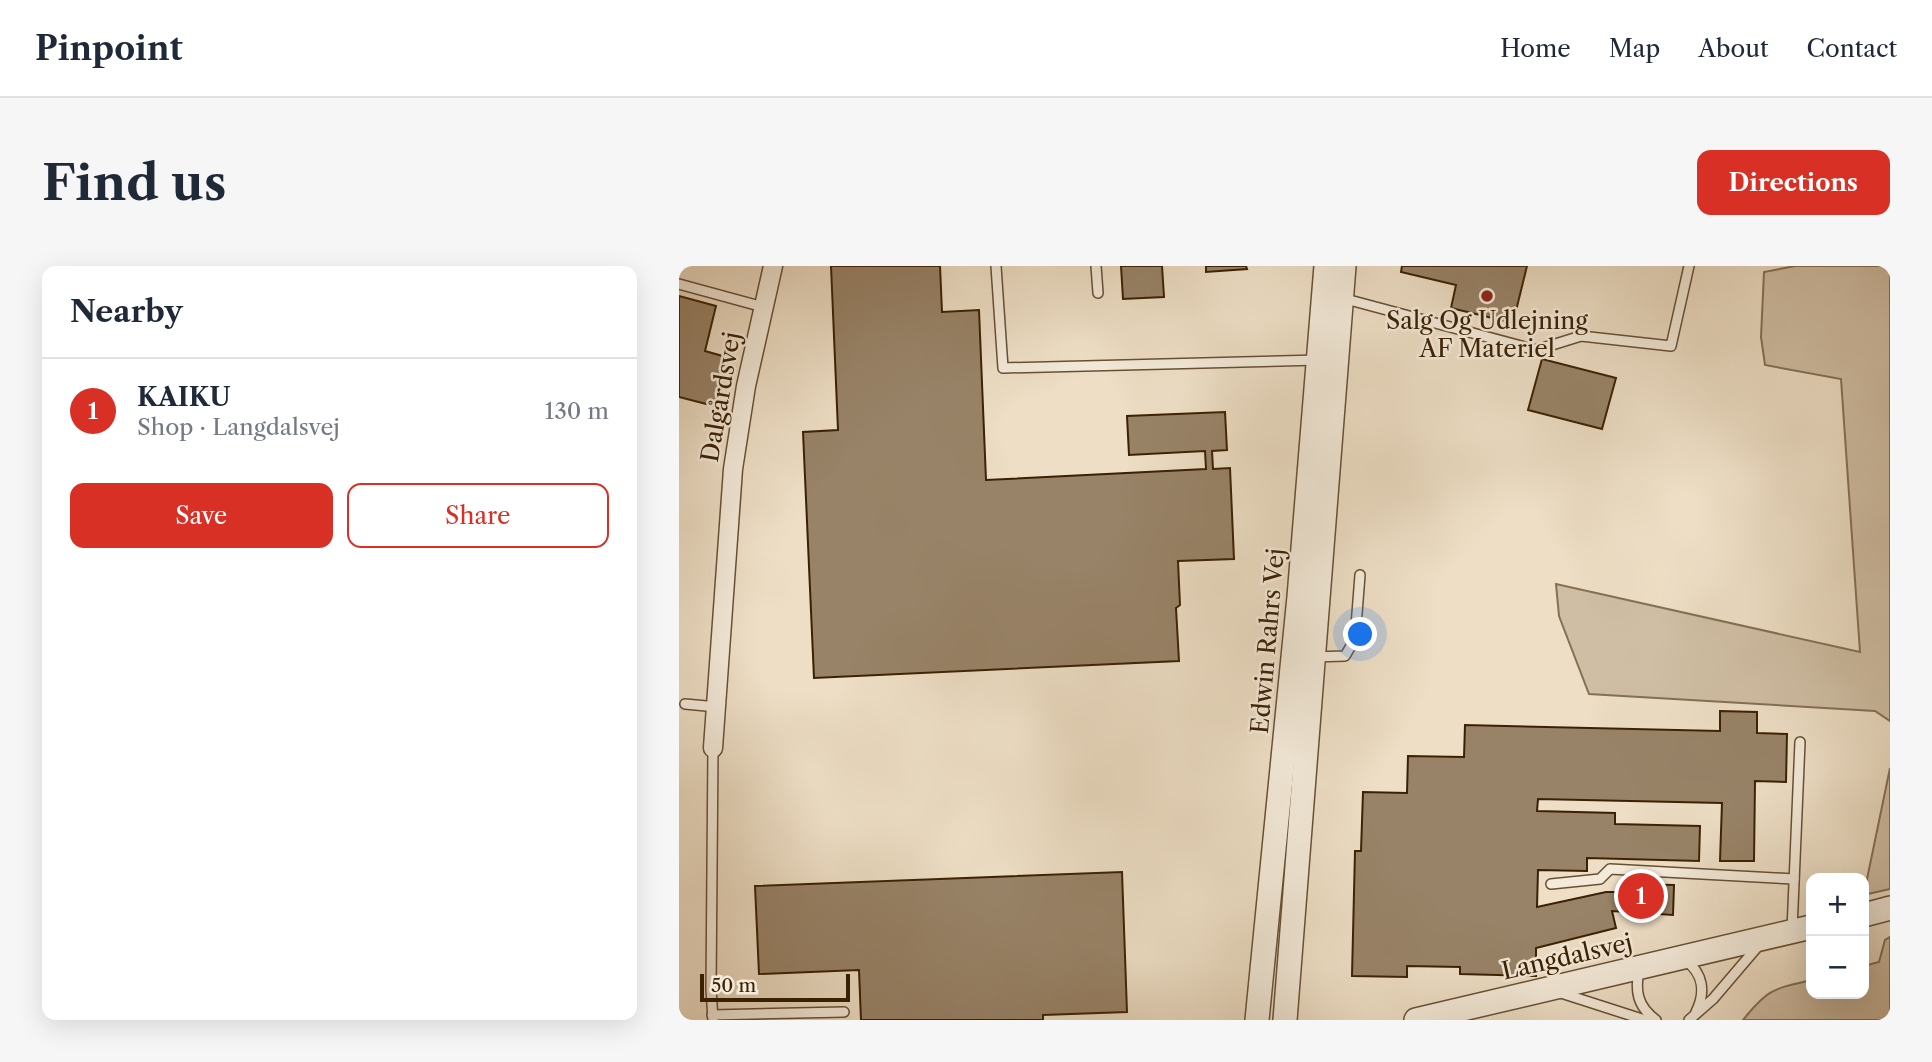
<!DOCTYPE html>
<html lang="en">
<head>
<meta charset="utf-8">
<style>
  body { margin:0; font-family:"Libre Caslon Text",serif; background:#f6f6f7; color:#1f2937 }
  .controls { position:absolute; right:21px; bottom:21px; display:grid; overflow:hidden; border-radius:14px; box-shadow:0 7px 28px #0002 }
  .controls button { width:63px; height:63px; display:grid; place-items:center; padding:0; border:0; border-bottom:2px solid #e0e1e3; background:#fff; color:#1f2937; font:35px sans-serif }
  .scale { position:absolute; left:21px; bottom:18px; width:150px; box-sizing:border-box; padding-left:7px; border:4px solid #3b2103; border-top:0; font-size:19px; line-height:24px; white-space:nowrap; color:#3b2103; -webkit-text-stroke:5px #f3ead9; paint-order:stroke }
  .you { position:absolute; left:682px; top:369px; width:24px; height:24px; margin:-18px; border:5px solid #fff; border-radius:50%; background:#1a73e8; box-shadow:0 0 0 10px #1a73e833 }
  .badge { display:grid; place-items:center; width:46px; height:46px; border-radius:50%; background:#d93025; color:#fff; font-size:23px; font-weight:700 }
  .pin { position:absolute; translate:-50% -50%; border:4px solid #fff; box-shadow:0 2px 7px #0006 }
  .list { margin:0; padding:0; list-style:none }
  h2 { display:flex; justify-content:space-between; align-items:center; height:91px; margin:0; padding:0 28px; font-size:30px }
  h2 small { font-size:23px; font-weight:400; color:#747a83 }
  .list li { display:grid; grid-template-columns:46px 1fr auto; gap:21px; align-items:center; box-sizing:border-box; height:105px; padding:0 28px; border-top:2px solid #e0e1e3 }
  .list b { display:block; font-size:26px; white-space:nowrap }
  .list p { margin:0; font-size:23px; white-space:nowrap; color:#747a83 }
  .list em { font-size:23px; font-style:normal; color:#747a83 }
  .actions { display:flex; gap:14px; padding:21px 28px }
  .actions a { flex:1; padding:16px 0; border:2px solid #d93025; border-radius:14px; text-align:center; font-size:24px; color:#d93025 }
  .actions .main { background:#d93025; color:#fff }
  .map { position:relative; flex:none; width:1211px; height:754px; overflow:hidden; border-radius:14px }
  header { display:flex; align-items:center; gap:42px; box-sizing:border-box; height:98px; padding:0 35px; background:#fff; border-bottom:2px solid #e0e1e3 }
  header strong { font-size:33px }
  nav { display:flex; gap:38px; margin-inline-start:auto; font-size:24px }
  .intro { display:flex; align-items:center; justify-content:space-between; box-sizing:border-box; height:168px; padding:0 42px }
  h1 { margin:0; font-size:49px }
  .button { padding:18px 32px; border-radius:14px; background:#d93025; color:#fff; font-size:24px; font-weight:700 }
  main { display:flex; gap:42px; padding:0 42px }
  aside { flex:1; background:#fff; border-radius:14px; box-shadow:0 7px 28px #0002 }
  .map>svg:first-child { display:block }
  .green { fill:#cfbea4; stroke:#857054; stroke-width:2 }
  .building { fill:#988368; stroke:#3b2103; stroke-width:2 }
  .lines { fill:none; stroke-linecap:round; stroke-linejoin:round }
  .service-casing { stroke:#685034; stroke-width:12 }
  .minor-casing { stroke:#685034; stroke-width:21 }
  .tertiary-casing { stroke:#685034; stroke-width:26 }
  .service { stroke:#f3ead9; stroke-width:9 }
  .minor { stroke:#f3ead9; stroke-width:18 }
  .tertiary { stroke:#f3ead9; stroke-width:23 }
  .poi-dot { fill:#8f2418; stroke:#f3ead9; stroke-width:2.5 }
  .labels { text-anchor:middle; stroke-width:5; stroke-linejoin:round; paint-order:stroke }
  .poi-label { font-size:24px; fill:#3b2103; stroke:#f3ead9 }
  .street-label { font-size:24px; fill:#3b2103; stroke:#f3ead9 }
</style>
</head>
<body>
<header>
<strong>Pinpoint</strong>
<nav><a>Home</a><a>Map</a><a>About</a><a>Contact</a></nav>
</header>
<div class="intro"><h1>Find us</h1><a class="button">Directions</a></div>
<main>
<aside>
<h2>Nearby<small></small></h2>
<ul class="list">
<li><span class="badge">1</span><div><b>KAIKU</b><p>Shop · Langdalsvej</p></div><em>130 m</em></li>
</ul>
<div class="actions"><a class="main">Save</a><a>Share</a></div>
</aside>
<div class="map">
<svg width="1211" height="754" viewBox="0 0 1211 754">
  <rect width="100%" height="100%" fill="#eddec5"/>
  <filter id="stains"><feTurbulence type="fractalNoise" baseFrequency=".00286" numOctaves="4"/><feColorMatrix values="0 0 0 0 .2 0 0 0 0 .09 0 0 0 0 .02 0 0 0 .5 -.17"/></filter>
  <radialGradient id="worn" r=".72"><stop offset=".6" stop-color="#630" stop-opacity="0"/><stop offset="1" stop-color="#630" stop-opacity=".3"/></radialGradient>
  <g class="green">
    <path d="M1116 0H1211V455L1196 445 910 428 880 350 877 318 1181 386 1162 113 1086 99 1082 71 1085 6Z"/>
    <path d="M1211 502V623L1189 628 1188 613Z"/>
    <path d="M1211 671V754H1064C1089 723 1094 723 1132 714V728H1185V700L1200 696 1206 674Z"/>
  </g>
  <g class="building">
    <path d="M152 0H261L263 46 300 44 307 214 527 203 526 185 450 189 448 150 546 146 548 184 533 185 534 203 551 202 555 293 499 295 501 339 497 342 500 395 135 412 124 166 159 164Z"/>
    <path d="M442 0H483L485 31 444 33Z"/>
    <path d="M527 0H567L568 3 527 6Z"/>
    <path d="M723 0H848L834 57 772 42 777 19 722 6Z"/>
    <path d="M0 30 37 40 26 85 47 91 35 140 0 131Z"/>
    <path d="M863 93 937 112 923 163 849 144Z"/>
    <path d="M1041 445 1078 446V467L1108 468 1107 516 1076 515 1075 595H1041L1043 537 859 533 858 545 936 547V558L1021 560 1020 595 908 592V605L859 604 858 641 927 626H948L949 618 995 619 994 649 933 645 937 662 857 682V710L781 708V701L728 700V711L673 710 676 585H682L684 526 728 527 729 490 785 491 786 459 1041 465Z"/>
    <path d="M443 606 448 746 364 749V754H182L180 704 80 708 76 620Z"/>
  </g>
  <g class="lines">
    <g class="service-casing">
      <g id="service">
        <path d="M317 0 324 102 640 94"/>
        <path d="M417 0 419 27"/>
        <path d="M0 18 84 41"/>
        <path d="M663 32 857 84 902 70 992 80 1010 0"/>
        <path d="M634 391 666 390 676 373 681 309"/>
        <path d="M6 438 38 441"/>
        <path d="M872 618 921 613 931 603 1115 613"/>
        <path d="M1113 664 1121 476"/>
        <path d="M1006 694C1024 707 1027 726 1017 746"/>
        <path d="M960 703C956 725 958 740 977 754"/>
        <path d="M882 727 966 754"/>
        <path d="M33 749 165 746"/>
        <path d="M34 754 32 723 34 482"/>
        <path d="M1010 754 1034 733 1080 679"/>
      </g>
    </g>
    <g class="minor-casing">
      <path id="minor" d="M34 482 54 203 67 120 94 0"/>
    </g>
    <g class="tertiary-casing">
      <g id="tertiary">
        <path d="M1185 649 1211 642"/>
        <path d="M578 754 620 331 647 0"/>
        <path d="M606 754 665 0"/>
        <path d="M737 754 1132 661"/>
      </g>
    </g>
    <use href="#service" class="service"/>
    <use href="#minor" class="minor"/>
    <use href="#tertiary" class="tertiary"/>
  </g>
  <circle class="poi-dot" cx="808" cy="30" r="7"/>
  <g class="labels">
    <g class="poi-label">
      <text x="808" y="63">Salg Og Udlejning<tspan x="808" dy="28">AF Materiel</tspan></text>
    </g>
    <g class="street-label">
      <text transform="translate(42 131) rotate(-80)" y="8">Dalgårdsvej</text>
      <text transform="translate(589 375) rotate(-85)" y="8">Edwin Rahrs Vej</text>
      <text transform="translate(888 691) rotate(-13)" y="8">Langdalsvej</text>
    </g>
  </g>
  <rect width="100%" height="100%" filter="url(#stains)"/>
  <rect width="100%" height="100%" fill="url(#worn)"/>
</svg>
<div class="controls">
<button>+</button>
<button>−</button>
</div>
<div class="scale">50 m</div>
<div class="you"></div>
<div class="pin badge" style="left:962px;top:630px">1</div>
</div>
</main>
</body>
</html>
